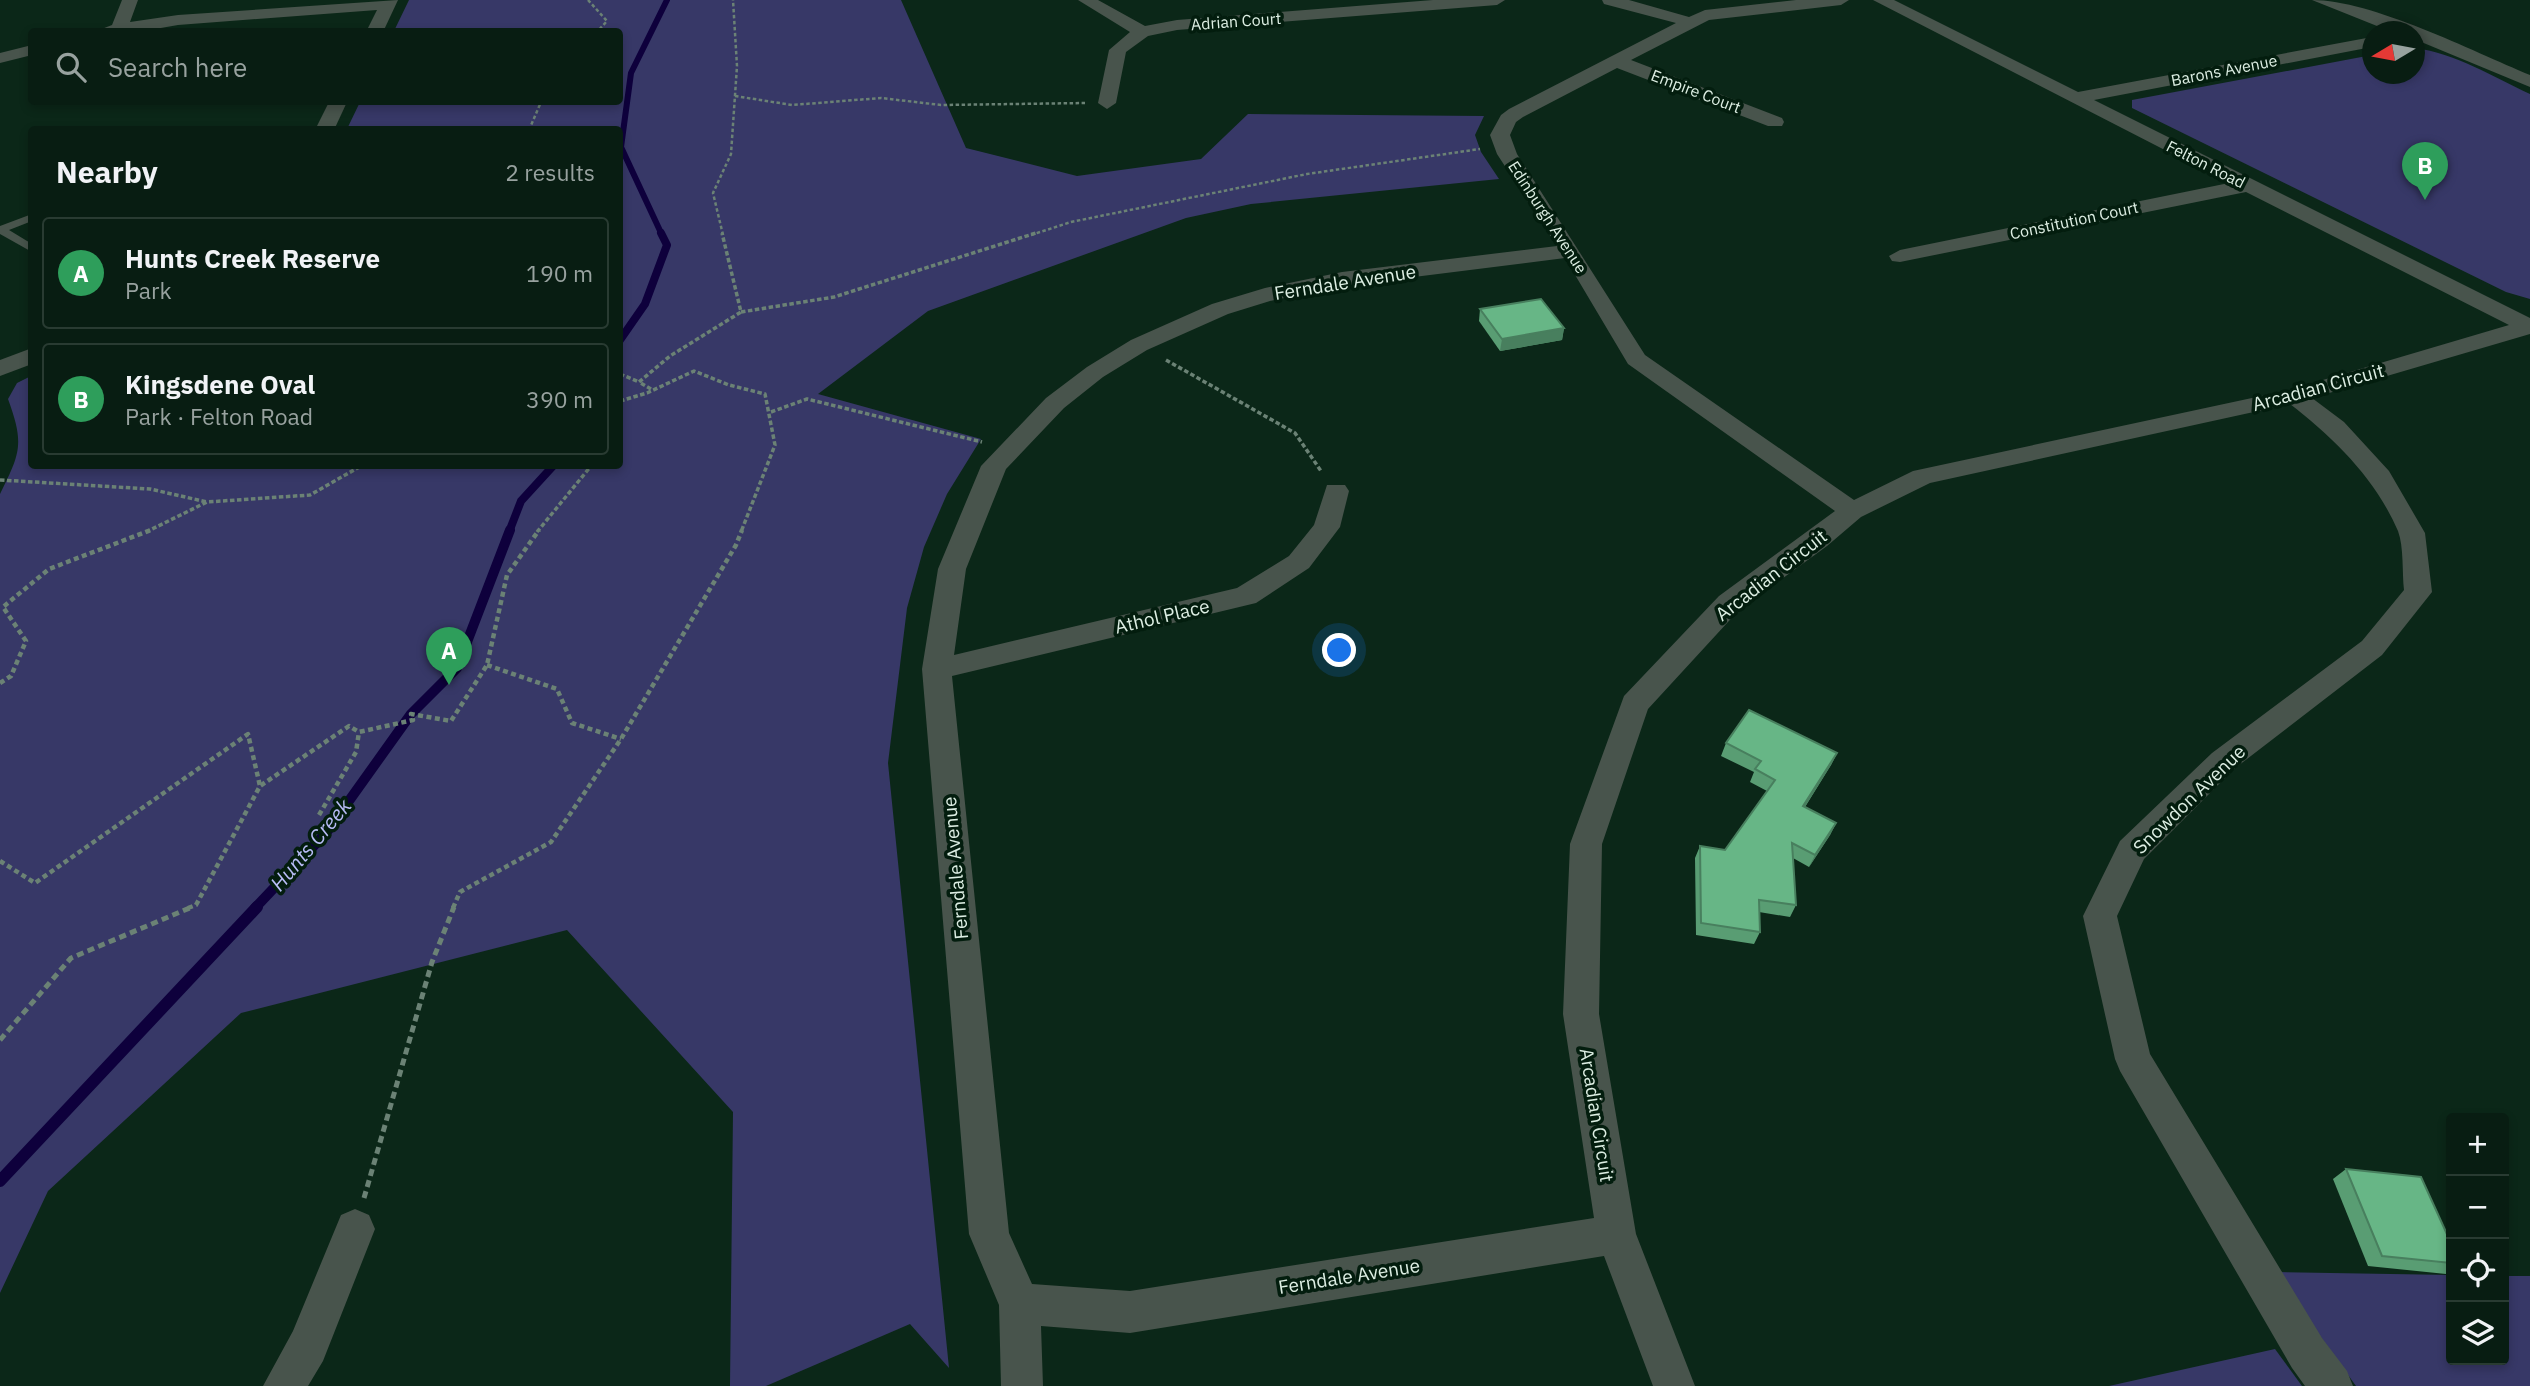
<!DOCTYPE html>
<html lang="en">
<head>
<meta charset="utf-8">
<style>
  body { margin:0; font-family:"IBM Plex Sans",sans-serif; background:#162a20; color:#f1f3f6 }
  .controls { position:absolute; right:21px; bottom:21px; display:grid; overflow:hidden; border-radius:7px; box-shadow:0 4px 10px #0003 }
  .controls button { width:63px; height:63px; display:grid; place-items:center; padding:0; border:0; border-bottom:2px solid #293b32; background:#081d12; color:#f1f3f6; font:35px sans-serif }
  .compass { position:absolute; left:2362px; top:21px; width:63px; height:63px; border-radius:50%; background:#081d12; box-shadow:0 4px 10px #0003; rotate:260deg }
  .you { position:absolute; left:1340px; top:651px; width:24px; height:24px; margin:-18px; border:5px solid #fff; border-radius:50%; background:#1a73e8; box-shadow:0 0 0 10px #1a73e833 }
  .badge { display:grid; place-items:center; width:46px; height:46px; border-radius:50%; background:#d93025; color:#fff; font-size:23px; font-weight:700 }
  .pin { position:absolute; translate:-50% -58px; filter:drop-shadow(0 2px 4px #0008) }
  .pin::after { content:''; position:absolute; top:37px; width:24px; height:21px; background:inherit; clip-path:polygon(0 0,100% 0,50% 100%) }
  .list { margin:0; padding:0; list-style:none }
  h2 { display:flex; justify-content:space-between; align-items:center; height:91px; margin:0; padding:0 28px; font-size:30px }
  h2 small { font-size:23px; font-weight:400; color:#98a29f }
  .list li { display:grid; grid-template-columns:46px 1fr auto; gap:21px; align-items:center; box-sizing:border-box; height:112px; margin:0 14px 14px; padding:0 14px; border:2px solid #293b32; border-radius:7px }
  .list b { display:block; font-size:26px; white-space:nowrap }
  .list p { margin:0; font-size:23px; white-space:nowrap; color:#98a29f }
  .list em { font-size:23px; font-style:normal; color:#98a29f }
  .icon { flex:none; width:38px; height:38px; fill:none; stroke:currentColor; stroke-width:2; stroke-linecap:round; stroke-linejoin:round }
  .map { position:relative; flex:none; width:2530px; height:1386px; overflow:hidden }
  .search { position:absolute; background:#081d12; box-shadow:0 4px 10px #0003; left:28px; top:28px; width:595px; height:77px; display:flex; align-items:center; gap:18px; box-sizing:border-box; padding:0 24px; border-radius:7px; color:#98a29f; font-size:26px }
  .panel { position:absolute; background:#081d12; box-shadow:0 4px 10px #0003; left:28px; top:126px; width:595px; height:343px; border-radius:7px }
  .map>svg:first-child { display:block }
  .green { fill:#373867 }
  .lines { fill:none; stroke-linecap:round; stroke-linejoin:round }
  .stream-far3 { stroke:#0e003c; stroke-width:6 }
  .stream-far2 { stroke:#0e003c; stroke-width:8 }
  .stream-far1 { stroke:#0e003c; stroke-width:10 }
  .stream { stroke:#0e003c; stroke-width:12 }
  .path-far3 { stroke:#6b8275; stroke-width:2.5; stroke-dasharray:3.5 2.5; stroke-linecap:butt }
  .path-far2 { stroke:#6b8275; stroke-width:3.5; stroke-dasharray:4.5 2.5; stroke-linecap:butt }
  .path-far1 { stroke:#6b8275; stroke-width:4.5; stroke-dasharray:5 3.5; stroke-linecap:butt }
  .path { stroke:#6b8275; stroke-width:5; stroke-dasharray:7 4.5; stroke-linecap:butt }
  .service { fill:#48544c; fill-rule:evenodd }
  .minor { fill:#48544c; fill-rule:evenodd }
  .wall { fill:#599d73 }
  .shaded-wall { fill:#487f5e }
  .building { fill:#67b686; stroke:#487f5e; stroke-width:2 }
  .labels { text-anchor:middle; stroke-width:7; stroke-linejoin:round; paint-order:stroke }
  .far-street-label { font-size:16px; fill:#ddeee3; stroke:#031d0e }
  .street-label { font-size:19px; fill:#ddeee3; stroke:#031d0e }
  .water-label { font-size:21px; font-style:italic; fill:#b8bcf6; stroke:#031d0e }
</style>
</head>
<body>
<div class="map">
<svg width="2530" height="1386" viewBox="0 0 2530 1386">
  <rect width="100%" height="100%" fill="#0b2718"/>
  <g class="green">
    <path d="M409 0H901L966 148 1077 176 1201 159 1248 114 1484 116 1475 135 1481 152 1499 179 1251 204 1186 218 928 311 818 394 981 439 947 494 924 547 907 608 888 763 949 1368 910 1324 766 1386H730L733 1112 567 930 241 1013 48 1191 0 1293V494C21 452 24 443 8 399L17 383 31 376 32 466H620V130L347 129 360 102H620V32L394 31Z"/>
    <path d="M2415 48C2455 53 2493 77 2530 94V299L2506 292 2132 108V100L2372 55V74H2414Z"/>
    <path d="M2274 1272 2451 1275V1360H2504V1276H2530V1386H2356Z"/>
    <path d="M2275 1349 2302 1386H2109Z"/>
  </g>
  <g class="lines">
    <path class="stream-far3" d="M662 235 621 147 631 73 667 0"/>
    <g class="stream-far2">
      <path d="M620 340 645 304 667 245 661 233"/>
      <path d="M509 532 521 501 553 466"/>
    </g>
    <path class="stream-far1" d="M255 908 326 833 411 714 457 668 510 530"/>
    <path class="stream" d="M0 1181 257 907"/>
    <g class="path-far3">
      <path d="M588 0 607 21 597 32"/>
      <path d="M735 96 792 105 881 98 941 105 1085 103"/>
      <path d="M529 130 541 102"/>
      <path d="M723 235 713 193 731 154 737 66 733 0"/>
      <path d="M1031 235 1071 222 1307 174 1480 149"/>
    </g>
    <g class="path-far2">
      <path d="M741 312 834 297 1036 233"/>
      <path d="M1166 360 1295 433 1321 471"/>
      <path d="M620 374 639 382"/>
      <path d="M651 389 639 382 670 356 741 312 722 233"/>
      <path d="M620 401 647 393 694 371 729 385 765 394 775 445 741 532"/>
      <path d="M771 412 807 399 982 442"/>
      <path d="M0 480 150 489 207 502"/>
      <path d="M146 532 207 502 310 495 361 466"/>
      <path d="M537 532 591 466"/>
    </g>
    <g class="path-far1">
      <path d="M487 665 557 689 572 723 621 739"/>
      <path d="M0 683 11 676 26 641 3 607 49 569 151 530"/>
      <path d="M319 815 356 752 359 732"/>
      <path d="M0 861 35 883 248 734 260 786"/>
      <path d="M188 908 196 905 260 786 349 726 359 732 413 720 411 714 451 721 487 665 507 575 539 530"/>
      <path d="M453 908 460 892 551 842 621 739 736 545 742 530"/>
    </g>
    <g class="path">
      <path d="M0 1040 71 958 192 907"/>
      <path d="M364 1198 432 962 454 907"/>
    </g>
    <path class="service" d="M32 214V221L9 230 32 244V252L0 234V226Z"/>
    <g class="minor">
      <path d="M122 0H138L130 22 178 15 398 0 383 32H366L377 10 178 25 138 32H94L112 25Z"/>
      <path d="M1078 0H1098L1145 26 1177 20 1433 0H1505L1497 5 1177 30 1148 36 1126 52 1116 103 1107 109 1098 103 1109 50 1130 32Z"/>
      <path d="M1602 0H1629L1689 17 1705 10 1796 0H1849L1841 5 1709 20 1631 60 1782 118 1784 122 1782 126H1768L1617 68 1523 117 1516 122 1510 135 1517 154 1645 355 1854 500 1913 471 2289 390 2509 325 2246 192 1900 262 1892 261 1889 256 1900 250 2229 183 1873 0H1894L2078 92 2372 37V47L2094 100 2530 318V334L2312 398 2344 422 2389 471 2425 533 2432 592 2382 655 2234 769 2144 859 2117 916 2150 1054 2322 1338 2347 1371 2353 1386H2305L2292 1368 2120 1071 2115 1059 2083 916 2120 841 2212 753 2362 641 2404 590C2402 573 2404 547 2398 531 2375 478 2334 438 2290 404L1930 483 1861 517 1827 546 1739 610 1648 709 1602 844 1599 1014 1636 1234 1695 1386H1653L1604 1256 1130 1333 1041 1326 1043 1386H1001L999 1305 969 1234 922 669 938 569 981 466 1046 398 1087 367 1131 340 1212 304 1265 288 1342 272 1557 246 1497 154 1490 135 1501 115 1509 109 1676 23 1604 4ZM1565 258 1628 364 1835 511 1719 596 1624 696 1570 844 1563 1014 1594 1218 1130 1291 1032 1284 1009 1233 952 676 1256 603 1309 568 1340 527 1349 491 1345 485H1327L1314 525 1289 556 1237 588 954 655 966 569 1006 469 1064 408 1103 377 1147 350 1228 314 1270 301 1342 286Z"/>
      <path d="M2312 0C2372 0 2472 51 2530 75V87L2414 39V32H2392Z"/>
      <path d="M32 45V55L0 63V53Z"/>
      <path d="M329 102H347L334 130H315Z"/>
      <path d="M32 348V364L0 376V360Z"/>
      <path d="M355 1209 369 1215 375 1229 323 1361 308 1386H263L293 1331 341 1215Z"/>
    </g>
  </g>
  <g class="wall">
    <path d="M1480 309 1564 328 1562 340 1500 351 1479 321Z"/>
    <path d="M1726 743 1837 753 1831 765 1805 807 1836 823 1830 835 1809 867 1793 858 1796 905 1790 917 1759 912 1760 932 1754 944 1696 935 1695 858 1700 846 1725 850 1767 791 1750 782 1754 772 1721 756Z"/>
    <path d="M2346 1169 2451 1243V1270L2446 1274 2368 1266 2333 1179Z"/>
  </g>
  <g class="shaded-wall">
    <path d="M1564 328 1562 340 1500 351 1502 339Z"/>
    <path d="M1837 753 1831 765 1798 818 1803 806Z"/>
    <path d="M1836 823 1830 835 1809 867 1815 855Z"/>
  </g>
  <g class="building">
    <path d="M1541 299 1564 328 1502 339 1480 309Z"/>
    <path d="M1749 710 1837 753 1803 806 1836 823 1815 855 1792 843 1796 905 1759 900 1760 932 1701 923 1700 846 1725 850 1775 780 1755 769 1761 761 1726 743Z"/>
    <path d="M2346 1169 2421 1177 2451 1243V1263L2382 1256Z"/>
  </g>
  <g class="labels">
    <g class="far-street-label">
      <text transform="translate(1236 21) rotate(-4)" y="6">Adrian Court</text>
      <text transform="translate(2224 70) rotate(-11)" y="6">Barons Avenue</text>
      <text transform="translate(1696 91) rotate(21)" y="6">Empire Court</text>
      <text transform="translate(2206 164) rotate(27)" y="6">Felton Road</text>
      <text transform="translate(1548 217) rotate(57)" y="6">Edinburgh Avenue</text>
      <text transform="translate(2074 220) rotate(-12)" y="6">Constitution Court</text>
    </g>
    <g class="street-label">
      <text transform="translate(1345 282) rotate(-9)" y="7">Ferndale Avenue</text>
      <text transform="translate(2318 387) rotate(-15)" y="7">Arcadian Circuit</text>
      <text transform="translate(1771 575) rotate(-38)" y="7">Arcadian Circuit</text>
      <text transform="translate(1162 616) rotate(-13)" y="7">Athol Place</text>
      <text transform="translate(2189 799) rotate(-44)" y="7">Snowdon Avenue</text>
      <text transform="translate(955 868) rotate(-95)" y="7">Ferndale Avenue</text>
      <text transform="translate(1597 1115) rotate(81)" y="7">Arcadian Circuit</text>
      <text transform="translate(1349 1276) rotate(-9)" y="7">Ferndale Avenue</text>
    </g>
    <g class="water-label">
      <text transform="translate(311 845) rotate(-50)" y="7">Hunts Creek</text>
    </g>
  </g>
</svg>
<div class="controls">
<button>+</button>
<button>−</button>
<button><svg class="icon" aria-label="locate" viewBox="0 0 24 24"><circle cx="12" cy="12" r="6"/><path d="M12 2v4M12 18v4M2 12h4M18 12h4"/></svg></button>
<button><svg class="icon" aria-label="layers" viewBox="0 0 24 24"><path d="M12 4l9 5-9 5-9-5zM3 14l9 5 9-5"/></svg></button>
</div>
<svg class="compass" viewBox="-18 -18 36 36"><path d="M0-13l5 13h-10z" fill="#e53935"/><path d="M0 13l5-13h-10z" fill="#98a29f"/></svg>
<div class="you"></div>
<div class="pin badge" style="left:449px;top:685px;background:#2e9e5b">A</div>
<div class="pin badge" style="left:2425px;top:200px;background:#2e9e5b">B</div>
<div class="search"><svg class="icon" aria-label="search" viewBox="0 0 24 24"><circle cx="10" cy="10" r="6"/><path d="M15 15l6 6"/></svg>Search here</div>
<section class="panel">
<h2>Nearby<small>2 results</small></h2>
<ul class="list">
<li><span class="badge" style="background:#2e9e5b">A</span><div><b>Hunts Creek Reserve</b><p>Park</p></div><em>190 m</em></li>
<li><span class="badge" style="background:#2e9e5b">B</span><div><b>Kingsdene Oval</b><p>Park · Felton Road</p></div><em>390 m</em></li>
</ul>
</section>
</div>
</body>
</html>
